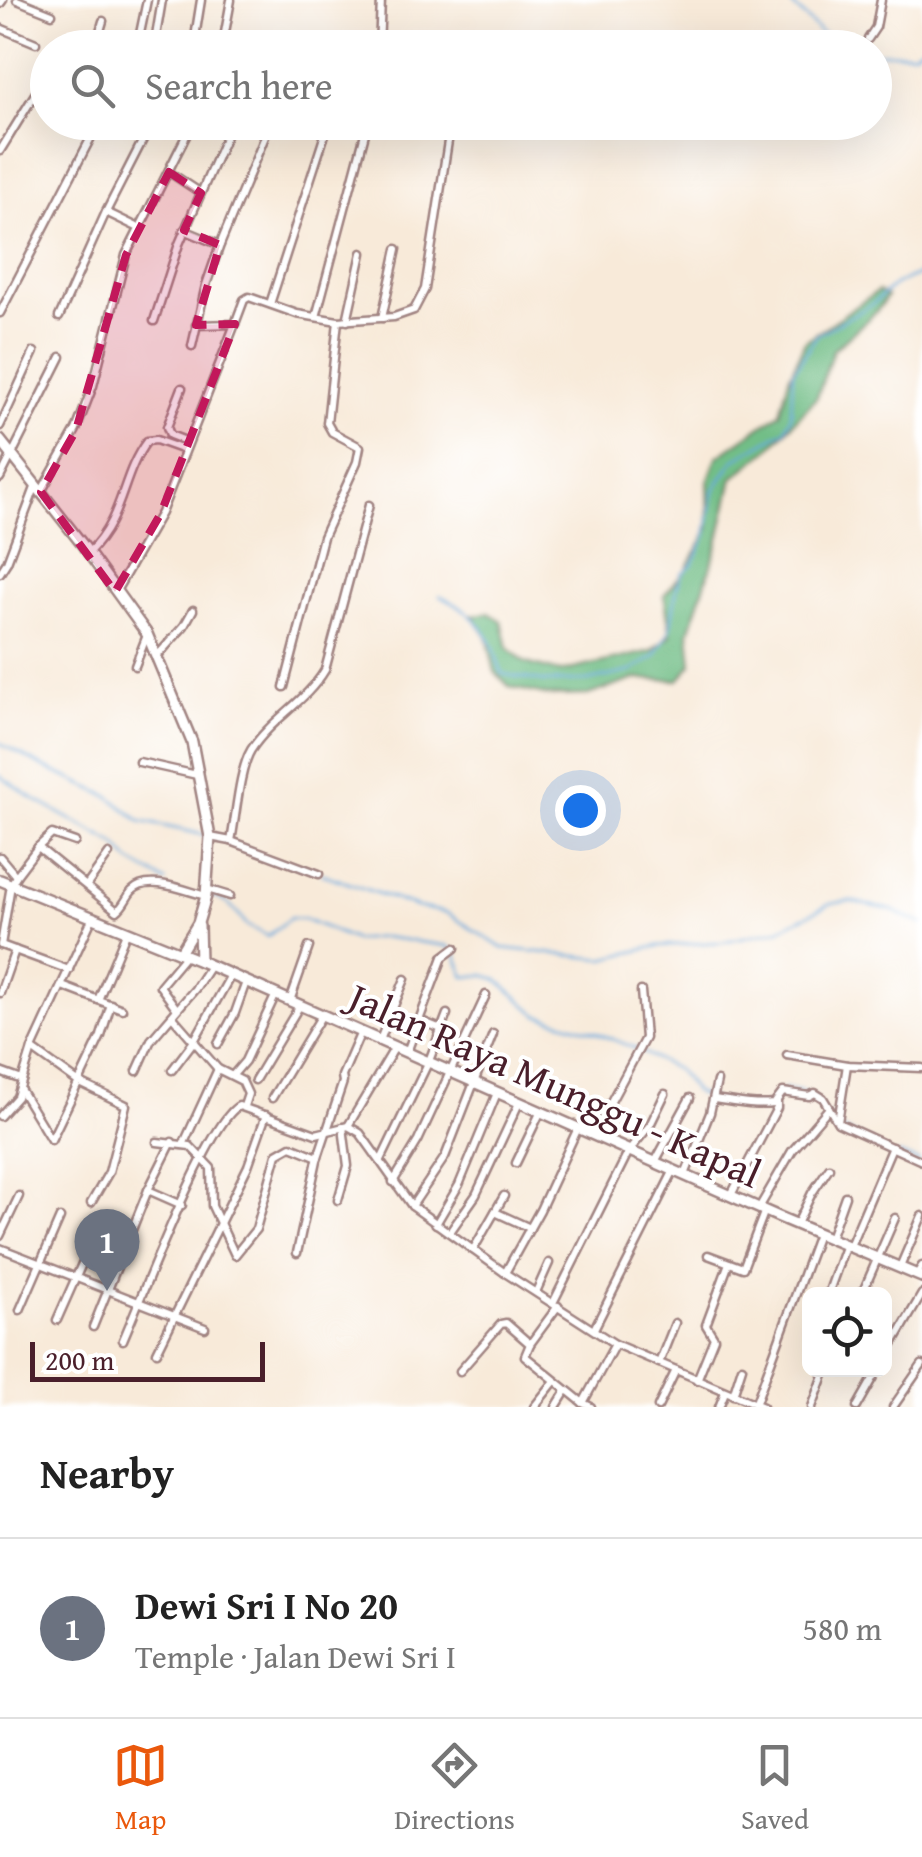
<!DOCTYPE html>
<html lang="en">
<head>
<meta charset="utf-8">
<style>
  body { margin:0; font-family:"Gentium Book Plus",serif; background:#f2f2f2; color:#222 }
  .controls { position:absolute; right:30px; bottom:30px; display:grid; overflow:hidden; border-radius:15px; box-shadow:0 10px 40px #0002 }
  .controls button { width:90px; height:90px; display:grid; place-items:center; padding:0; border:0; border-bottom:2px solid #e0e0e0; background:#fff; color:#222; font:50px sans-serif }
  .scale { position:absolute; left:30px; bottom:25px; width:235px; box-sizing:border-box; padding-left:10px; border:5px solid #4a1f2b; border-top:0; font-size:28px; line-height:35px; white-space:nowrap; color:#4a1f2b; -webkit-text-stroke:8px #fff; paint-order:stroke }
  .you { position:absolute; left:580px; top:810px; width:35px; height:35px; margin:-25px; border:8px solid #fff; border-radius:50%; background:#1a73e8; box-shadow:0 0 0 15px #1a73e833 }
  .badge { display:grid; place-items:center; width:65px; height:65px; border-radius:50%; background:#ea580c; color:#fff; font-size:32px; font-weight:700 }
  .pin { position:absolute; translate:-50% -82px; filter:drop-shadow(0 2px 5px #0008) }
  .pin::after { content:''; position:absolute; top:52px; width:35px; height:30px; background:inherit; clip-path:polygon(0 0,100% 0,50% 100%) }
  .list { margin:0; padding:0; list-style:none }
  h2 { display:flex; justify-content:space-between; align-items:center; height:130px; margin:0; padding:0 40px; font-size:42px }
  h2 small { font-size:32px; font-weight:400; color:#767676 }
  .list li { display:grid; grid-template-columns:65px 1fr auto; gap:30px; align-items:center; box-sizing:border-box; height:180px; padding:0 40px; border-top:2px solid #e0e0e0 }
  .list b { display:block; font-size:38px; white-space:nowrap }
  .list p { margin:0; font-size:32px; white-space:nowrap; color:#767676 }
  .list em { font-size:32px; font-style:normal; color:#767676 }
  .icon { flex:none; width:55px; height:55px; fill:none; stroke:currentColor; stroke-width:2; stroke-linecap:round; stroke-linejoin:round }
  .map { position:relative; flex:none; width:922px; height:1407px; overflow:hidden }
  .search { position:absolute; background:#fff; box-shadow:0 10px 40px #0002; left:30px; right:30px; top:30px; height:110px; display:flex; align-items:center; gap:25px; box-sizing:border-box; padding:0 35px; border-radius:55px; color:#767676; font-size:38px }
  .sheet { height:310px; background:#fff }
  nav { display:flex; justify-content:space-around; align-items:center; box-sizing:border-box; height:140px; border-top:2px solid #e0e0e0; background:#fff; font-size:28px; color:#767676 }
  nav a { display:grid; justify-items:center; gap:5px }
  nav .on { color:#ea580c }
  .map>svg:first-child { display:block }
  .forest { fill:#72be87; stroke:#5e6e59; stroke-width:2.5 }
  .lines { fill:none; stroke-linecap:round; stroke-linejoin:round }
  .stream { stroke:#68a9dc; stroke-width:2.5 }
  .minor-casing { stroke:#a18482; stroke-width:11 }
  .tertiary-casing { stroke:#a18482; stroke-width:14 }
  .minor { stroke:#fff; stroke-width:6 }
  .tertiary { stroke:#fff; stroke-width:9 }
  .marked { fill:#c2185b; fill-opacity:0.2; stroke:#c2185b; stroke-width:8; stroke-dasharray:20 12; stroke-linejoin:round }
  .labels { text-anchor:middle; stroke-width:8; stroke-linejoin:round; paint-order:stroke }
  .street-label { font-size:40px; fill:#4a1f2b; stroke:#fff }
</style>
</head>
<body>
<div class="map">
<svg width="922" height="1407" viewBox="0 0 922 1407">
  <rect width="100%" height="100%" fill="#fff"/>
  <filter id="ink" filterUnits="userSpaceOnUse"><feTurbulence type="fractalNoise" baseFrequency=".01" numOctaves="2"/><feDisplacementMap in="SourceGraphic" scale="20" xChannelSelector="R" yChannelSelector="G"/><feConvolveMatrix kernelMatrix="1 2 1 2 8 2 1 2 1" color-interpolation-filters="sRGB"/></filter>
  <filter id="wash" filterUnits="userSpaceOnUse"><feTurbulence type="fractalNoise" baseFrequency=".0048" numOctaves="4" result="noise"/><feDisplacementMap in="SourceGraphic" scale="40" xChannelSelector="R" yChannelSelector="G"/><feGaussianBlur stdDeviation="2.25" result="paint"/><feColorMatrix in="noise" values="0 0 0 0 0 0 0 0 0 0 0 0 0 0 0 0 0 1.4 0 .05"/><feComposite in="paint" operator="in"/></filter>
  <g filter="url(#wash)">
    <rect width="100%" height="100%" fill="#f8ead9"/>
    <path class="forest" d="M878 291 887 296 877 311 833 350 817 397 768 450 733 478 717 548 689 632 692 664 679 680 636 679 588 695 549 696 510 687 495 672 487 636 473 615 489 613 502 621 508 648 526 663 560 672 652 651 671 635 664 595 687 568 709 529 708 481 717 457 780 413 789 378 805 341Z"/>
    <g class="lines">
      <g class="stream">
        <path d="M787 0 820 32 846 48"/>
        <path d="M874 53 914 52 922 46"/>
        <path d="M440 596C462 606 481 622 492 644 497 654 497 664 503 674L545 682 587 681 632 671 655 656 670 630 677 587 682 573 693 564 706 536 714 490 734 460 785 430 791 417 793 372 817 335 871 305 894 285 922 273"/>
        <path d="M0 743 40 765 110 797 140 821 205 835"/>
        <path d="M0 776 34 799 115 844 130 861 166 882"/>
        <path d="M322 874 417 907 447 913 502 948 603 959 658 946 722 942 780 929 830 904 849 901 891 910 922 924"/>
        <path d="M211 895 229 904 248 926 268 936 290 918 305 919 355 940 383 937 448 946 456 955 465 977 483 975 497 979 538 1015 590 1030 637 1049"/>
        <path d="M642 1052 677 1070 696 1093 711 1098"/>
        <path d="M784 1089 805 1093"/>
        <path d="M827 1115 839 1129 871 1142"/>
        <path d="M899 1154 919 1162"/>
      </g>
    </g>
  </g>
  <g filter="url(#ink)">
    <g class="lines">
      <g class="minor-casing">
        <g id="minor">
          <path d="M17 0 52 14"/>
          <path d="M0 4 3 0"/>
          <path d="M0 28 36 43"/>
          <path d="M868 39 876 27 881 0"/>
          <path d="M200 47 224 38 231 0"/>
          <path d="M200 47 196 31 201 0"/>
          <path d="M95 48 103 21"/>
          <path d="M137 48 147 0"/>
          <path d="M154 48 162 0"/>
          <path d="M379 48 381 0"/>
          <path d="M0 151 43 81"/>
          <path d="M169 172 201 193 232 122"/>
          <path d="M139 228 106 212 152 122"/>
          <path d="M184 230 220 245 206 285 192 346"/>
          <path d="M220 245 271 122"/>
          <path d="M270 304 329 122"/>
          <path d="M0 313 97 126"/>
          <path d="M59 317 106 212"/>
          <path d="M316 317 368 122"/>
          <path d="M382 318 397 249"/>
          <path d="M154 321 179 244 201 193"/>
          <path d="M347 321 362 253"/>
          <path d="M235 324 244 300 249 297 297 314 338 321 394 317 414 310 425 289 451 122"/>
          <path d="M182 388 167 427 170 435 188 442"/>
          <path d="M0 426 34 352"/>
          <path d="M0 478 61 357"/>
          <path d="M41 492 76 430 93 386 126 255 193 122"/>
          <path d="M88 553C125 517 120 477 147 441L156 440 184 450"/>
          <path d="M0 573 7 562 36 485"/>
          <path d="M116 591 161 513 235 324 196 325"/>
          <path d="M158 655 184 626 193 610"/>
          <path d="M135 666 147 635"/>
          <path d="M284 687 323 537 357 462 360 447 332 432 327 423 338 321"/>
          <path d="M139 762 197 775"/>
          <path d="M210 837 231 841 319 874"/>
          <path d="M231 841C236 817 239 770 251 750 271 719 306 702 325 670L369 505"/>
          <path d="M38 847 52 834 75 842"/>
          <path d="M0 857 16 876 11 885 1 945"/>
          <path d="M16 876 38 847 117 911C124 906 126 898 132 891 148 874 186 891 206 896"/>
          <path d="M87 885 109 854"/>
          <path d="M207 889 230 896"/>
          <path d="M1 945 69 970"/>
          <path d="M62 986 122 1009"/>
          <path d="M0 993 15 950"/>
          <path d="M98 1000 126 933"/>
          <path d="M290 1001 309 947"/>
          <path d="M176 1008 160 986 186 955"/>
          <path d="M172 1016 218 1069 242 1081 248 1094 244 1106"/>
          <path d="M419 1020 441 1029"/>
          <path d="M380 1040 405 979"/>
          <path d="M218 1044 235 1013 246 982"/>
          <path d="M32 1049 78 1082 126 1105 109 1172 91 1203"/>
          <path d="M407 1052 443 957 455 948"/>
          <path d="M787 1055 847 1065 922 1068"/>
          <path d="M172 1070 194 1041 231 975"/>
          <path d="M137 1071 151 1040 195 989 210 966"/>
          <path d="M0 1072 22 1080"/>
          <path d="M233 1075 245 1061 276 994"/>
          <path d="M255 1080 300 1005"/>
          <path d="M20 1089 51 1140 101 1036 111 1004"/>
          <path d="M272 1098 322 1015"/>
          <path d="M714 1099C735 1102 752 1106 774 1104L783 1092 809 1096 815 1093 823 1098 838 1123 922 1161"/>
          <path d="M0 1116 17 1097 32 1049 92 919"/>
          <path d="M838 1122 847 1065"/>
          <path d="M348 1126 395 1047"/>
          <path d="M593 1135 645 1038 641 991"/>
          <path d="M157 1142 190 1146 211 1168 212 1206 235 1255 256 1229 277 1154 291 1146 318 1157"/>
          <path d="M184 1143 218 1069"/>
          <path d="M381 1160 429 1061 447 1014"/>
          <path d="M655 1162 690 1098"/>
          <path d="M516 1163 541 1111"/>
          <path d="M685 1175 710 1113 717 1081"/>
          <path d="M393 1182 418 1141 486 995"/>
          <path d="M148 1190 182 1205"/>
          <path d="M731 1195 777 1108V1102"/>
          <path d="M338 1200 348 1166 343 1127"/>
          <path d="M412 1206 445 1157 493 1034"/>
          <path d="M759 1208 792 1151 829 1108"/>
          <path d="M495 1212 530 1228"/>
          <path d="M436 1224 459 1185 497 1093"/>
          <path d="M797 1224 812 1193 829 1168"/>
          <path d="M450 1232 476 1195 519 1103"/>
          <path d="M0 1236 19 1196"/>
          <path d="M830 1238 845 1196"/>
          <path d="M850 1246 892 1147"/>
          <path d="M0 1248 205 1328"/>
          <path d="M473 1250 504 1196"/>
          <path d="M297 1253 317 1160 343 1082 342 1076 361 1032"/>
          <path d="M708 1255 743 1268 765 1210"/>
          <path d="M900 1267 922 1216"/>
          <path d="M505 1273 540 1210 578 1128"/>
          <path d="M917 1274 922 1266"/>
          <path d="M536 1292 549 1263"/>
          <path d="M828 1294 846 1244"/>
          <path d="M862 1294 895 1218"/>
          <path d="M553 1303 629 1151 650 1125 665 1094"/>
          <path d="M20 1310 60 1218"/>
          <path d="M57 1320 100 1223"/>
          <path d="M93 1327 148 1190 172 1142"/>
          <path d="M594 1329 674 1170"/>
          <path d="M123 1340C141 1299 208 1121 239 1106L316 1134 348 1126 360 1133 412 1206 505 1273 615 1344 763 1407"/>
          <path d="M530 1344 558 1306"/>
          <path d="M157 1352 248 1166 266 1115"/>
          <path d="M884 1359 922 1294"/>
          <path d="M659 1363 675 1323"/>
          <path d="M460 1371 501 1324 506 1323 530 1344 525 1356 583 1403"/>
          <path d="M697 1380 714 1338 706 1325 729 1263"/>
          <path d="M733 1395 742 1367"/>
          <path d="M755 1405 818 1234"/>
          <path d="M534 1407 554 1382"/>
          <path d="M556 1407 566 1391"/>
          <path d="M591 1407 583 1403 615 1344"/>
          <path d="M658 1407 676 1370"/>
          <path d="M719 1407 725 1392"/>
          <path d="M812 1407 826 1370"/>
          <path d="M857 1407 878 1370"/>
          <path d="M893 1407 922 1365"/>
        </g>
      </g>
      <g class="tertiary-casing">
        <g id="tertiary">
          <path d="M0 440 82 544 147 634 192 742 210 837 206 896 198 923 180 953"/>
          <path d="M0 880 200 961 779 1217 922 1277"/>
          <path d="M199 926 200 961"/>
        </g>
      </g>
      <use href="#minor" class="minor"/>
      <use href="#tertiary" class="tertiary"/>
    </g>
  </g>
  <path class="marked" d="M169 172 201 193 184 230 220 245 196 325 235 324 161 513 115 592 41 492 76 430 126 255Z"/>
  <g class="labels">
    <g class="street-label">
      <text transform="translate(555 1085) rotate(24)" y="14">Jalan Raya Munggu - Kapal</text>
    </g>
  </g>
</svg>
<div class="controls">
<button><svg class="icon" aria-label="locate" viewBox="0 0 24 24"><circle cx="12" cy="12" r="6"/><path d="M12 2v4M12 18v4M2 12h4M18 12h4"/></svg></button>
</div>
<div class="scale">200 m</div>
<div class="you"></div>
<div class="pin badge" style="left:107px;top:1291px;background:#6b7280">1</div>
<div class="search"><svg class="icon" aria-label="search" viewBox="0 0 24 24"><circle cx="10" cy="10" r="6"/><path d="M15 15l6 6"/></svg>Search here</div>
</div>
<section class="sheet">
<h2>Nearby<small></small></h2>
<ul class="list">
<li><span class="badge" style="background:#6b7280">1</span><div><b>Dewi Sri I No 20</b><p>Temple · Jalan Dewi Sri I</p></div><em>580 m</em></li>
</ul>
</section>
<nav>
<a class="on"><svg class="icon" aria-label="map" viewBox="0 0 24 24"><path d="M3 6l6-2 6 2 6-2v14l-6 2-6-2-6 2zM9 4v14M15 6v14"/></svg>Map</a>
<a><svg class="icon" aria-label="directions" viewBox="0 0 24 24"><path d="M12 3l9 9-9 9-9-9zM9 14v-3h6M13 9l2 2-2 2"/></svg>Directions</a>
<a><svg class="icon" aria-label="saved" viewBox="0 0 24 24"><path d="M7 4h10v16l-5-4-5 4z"/></svg>Saved</a>
</nav>
</body>
</html>
